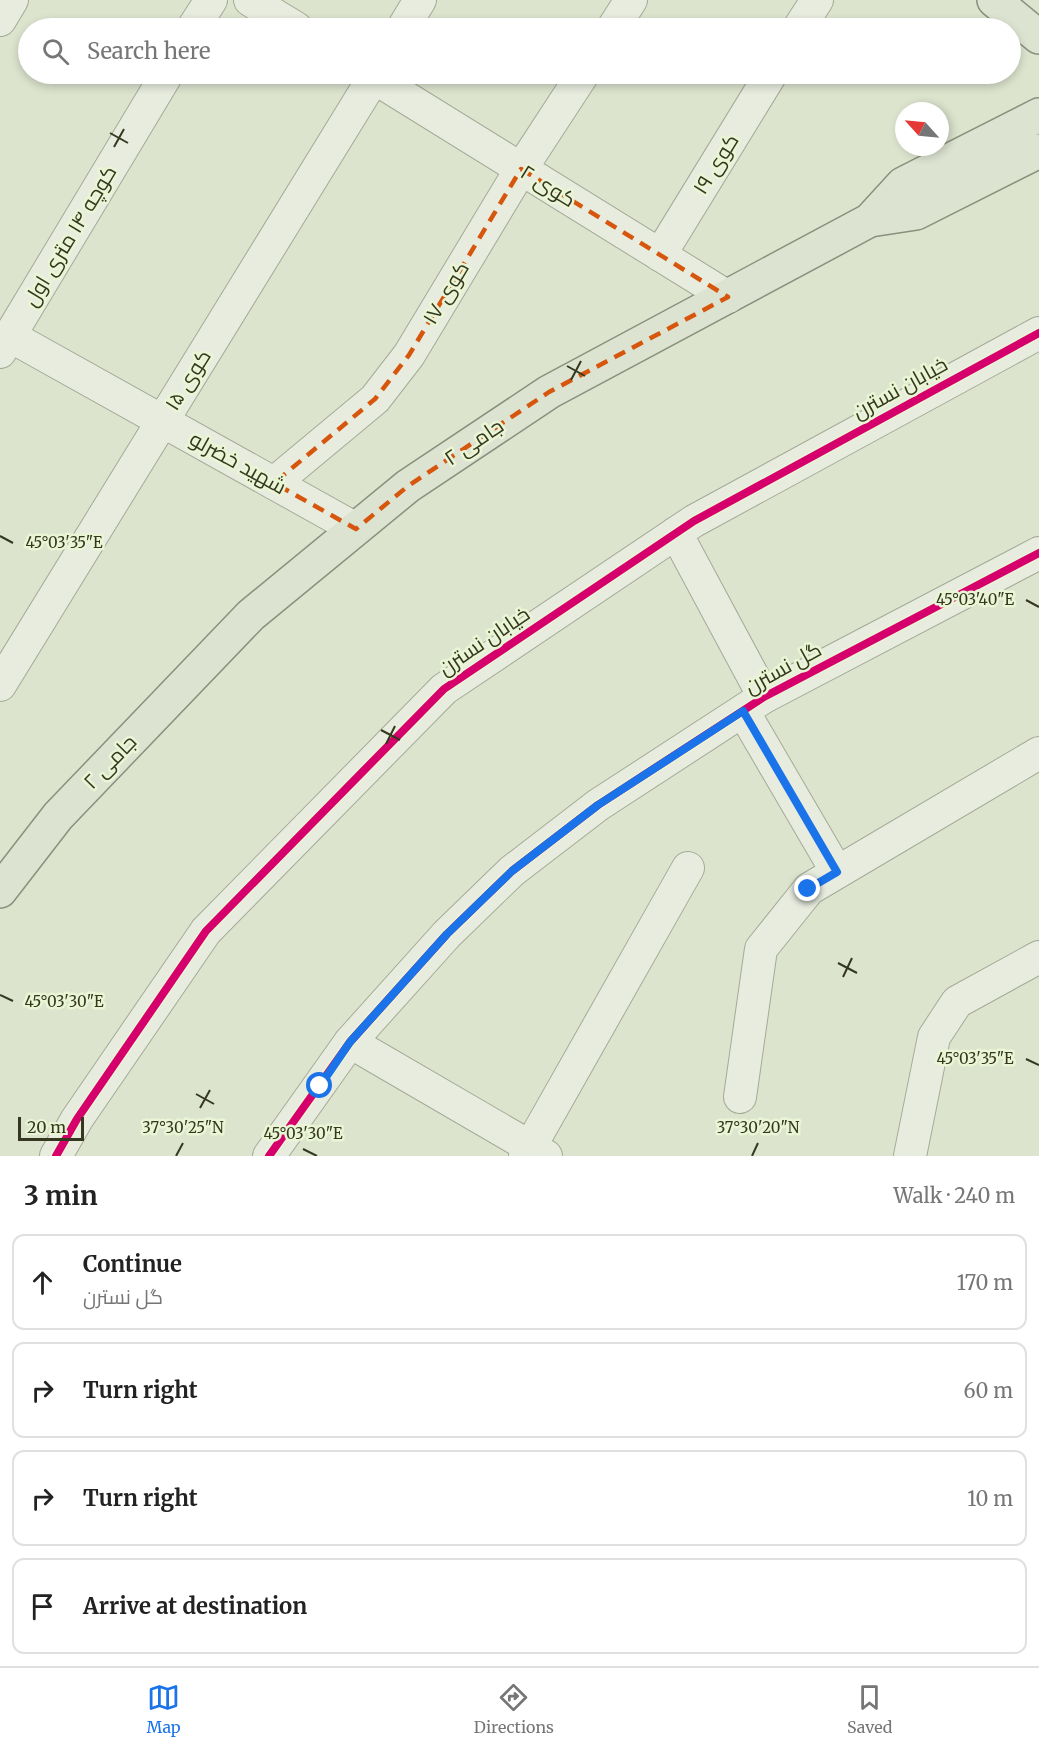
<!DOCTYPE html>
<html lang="en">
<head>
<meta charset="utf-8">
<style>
  body { margin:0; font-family:Merriweather,Cairo,serif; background:#f6f6f6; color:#222 }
  .compass { position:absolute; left:895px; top:102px; width:54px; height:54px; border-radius:50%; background:#fff; box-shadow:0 3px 9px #0003; rotate:297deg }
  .scale { position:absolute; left:18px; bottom:15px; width:66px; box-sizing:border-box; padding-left:6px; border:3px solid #35381f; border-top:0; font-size:16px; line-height:21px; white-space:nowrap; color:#35381f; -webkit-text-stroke:4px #eaf5d5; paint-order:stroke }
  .stop { position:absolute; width:18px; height:18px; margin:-14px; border:4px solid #1a73e8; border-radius:50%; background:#fff }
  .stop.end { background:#1a73e8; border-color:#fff; box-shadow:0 2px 6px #0008 }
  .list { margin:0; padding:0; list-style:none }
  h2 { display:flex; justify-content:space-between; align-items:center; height:78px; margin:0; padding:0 24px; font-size:26px }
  h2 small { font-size:20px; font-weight:400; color:#767676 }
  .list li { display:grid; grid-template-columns:39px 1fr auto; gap:18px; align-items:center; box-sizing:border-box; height:96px; margin:0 12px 12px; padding:0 12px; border:2px solid #e0e0e0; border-radius:12px }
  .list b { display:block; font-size:22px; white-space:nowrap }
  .list p { margin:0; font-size:20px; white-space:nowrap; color:#767676 }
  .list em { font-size:20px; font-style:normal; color:#767676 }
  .icon { flex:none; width:33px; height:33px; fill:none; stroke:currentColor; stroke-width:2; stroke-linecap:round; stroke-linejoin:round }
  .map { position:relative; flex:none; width:1039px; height:1156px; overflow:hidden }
  .search { position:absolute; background:#fff; box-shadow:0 3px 9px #0003; left:18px; right:18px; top:18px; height:66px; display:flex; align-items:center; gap:15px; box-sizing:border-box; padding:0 21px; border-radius:33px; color:#767676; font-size:22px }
  .sheet { height:510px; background:#fff }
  nav { display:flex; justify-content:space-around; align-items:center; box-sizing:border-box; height:84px; border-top:2px solid #e0e0e0; background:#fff; font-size:16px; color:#767676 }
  nav a { display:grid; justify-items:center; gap:3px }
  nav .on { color:#1a73e8 }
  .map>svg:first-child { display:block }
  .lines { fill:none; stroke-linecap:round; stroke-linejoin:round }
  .minor-casing { stroke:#a4aa97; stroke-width:34 }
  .major-casing { stroke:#8b8f7e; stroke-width:36 }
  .minor { stroke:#e8ecdf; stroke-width:32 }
  .major { stroke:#dde3d1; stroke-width:33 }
  .cycleway-casing { stroke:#eaf5d5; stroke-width:11 }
  .cycleway { stroke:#d6006c; stroke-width:8 }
  .route { stroke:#1a73e8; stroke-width:8 }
  .marked { fill:none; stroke:#d6560e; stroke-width:4.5; stroke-dasharray:12 8; stroke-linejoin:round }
  .ticks { fill:none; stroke:#35381f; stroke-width:2 }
  .labels { text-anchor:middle; stroke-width:5; stroke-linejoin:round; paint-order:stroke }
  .street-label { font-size:21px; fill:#35381f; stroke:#eaf5d5 }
  .ticks-label { font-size:15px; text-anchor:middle; fill:#35381f; stroke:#eaf5d5; stroke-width:5; stroke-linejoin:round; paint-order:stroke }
</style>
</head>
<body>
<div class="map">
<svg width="1039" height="1156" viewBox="0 0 1039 1156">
  <rect width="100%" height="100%" fill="#dce4ce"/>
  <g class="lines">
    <g class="minor-casing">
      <g id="minor">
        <path d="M250 0 296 28"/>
        <path d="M0 20 12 0"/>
        <path d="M193 28 211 0"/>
        <path d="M403 28 420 0"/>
        <path d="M613 28 631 0"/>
        <path d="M799 28 817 0"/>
        <path d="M368 74 728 297"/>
        <path d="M660 255 771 74"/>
        <path d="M10 336 356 529"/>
        <path d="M0 352 167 74"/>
        <path d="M274 483 375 399 409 355 521 169 583 74"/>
        <path d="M676 533 764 697"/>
        <path d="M0 685 376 74"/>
        <path d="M743 711 837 872"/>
        <path d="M350 1042 546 1156"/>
        <path d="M740 1097 761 949 809 889 1039 753"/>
        <path d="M56 1156 77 1119 206 931 444 689 694 521 1039 333"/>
        <path d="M269 1156 350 1042 447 934 512 871 598 805 764 697 1039 553"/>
        <path d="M525 1156 688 868"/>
        <path d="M910 1156 934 1037 957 1002 1039 957"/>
      </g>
    </g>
    <g class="major-casing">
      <g id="major">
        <path d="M994 0 1039 37"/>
        <path d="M870 220 916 213 1039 151"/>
        <path d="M0 891 58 816 251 615 408 486 549 392 870 220 903 184 1039 115"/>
      </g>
    </g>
    <use href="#minor" class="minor"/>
    <use href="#major" class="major"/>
    <g class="cycleway-casing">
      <g id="cycleway">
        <path d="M56 1156 77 1119 206 931 444 689 694 521 1039 333"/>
        <path d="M269 1156 350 1042 447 934 512 871 598 805 764 697 1039 553"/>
      </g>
    </g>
    <use href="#cycleway" class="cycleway"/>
  </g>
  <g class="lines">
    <path class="route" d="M320 1086 350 1042 447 934 512 871 598 805 743 711 837 872 808 889"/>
  </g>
  <path class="marked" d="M521 169 728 297 549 392 408 486 356 529 274 483 375 399 409 355Z"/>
  <path class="ticks" d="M110 133 128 143M114 147 124 129M567 366 585 376M571 380 581 361M0 536 13 543M1026 600 1039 607M381 730 400 740M386 744 395 726M838 963 857 973M843 977 852 958M0 995 13 1001M1026 1059 1039 1065M196 1094 214 1104M200 1108 210 1090M303 1149 317 1156M176 1156 183 1143M752 1156 758 1143"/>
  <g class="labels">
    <g class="street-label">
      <text transform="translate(716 164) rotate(-58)" y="7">کوی ۱۹</text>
      <text transform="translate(548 186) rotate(32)" y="7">کوی ۲</text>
      <text transform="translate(70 236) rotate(-59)" y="7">کوچه ۱۴ متری اول</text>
      <text transform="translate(446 293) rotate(-59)" y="7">کوی ۱۷</text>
      <text transform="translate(188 380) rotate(-58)" y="7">کوی ۱۵</text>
      <text transform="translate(900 388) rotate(-29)" y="7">خیابان نسترن</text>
      <text transform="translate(474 442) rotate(-34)" y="7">جامی ۲</text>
      <text transform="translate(238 463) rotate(29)" y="7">شهید خضرلو</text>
      <text transform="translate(484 641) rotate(-34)" y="7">خیابان نسترن</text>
      <text transform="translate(783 668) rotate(-29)" y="7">گل نسترن</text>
      <text transform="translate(110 762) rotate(-46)" y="7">جامی ۲</text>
    </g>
  </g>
  <g class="ticks-label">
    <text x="64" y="548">45°03'35"E</text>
    <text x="975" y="605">45°03'40"E</text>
    <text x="64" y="1007">45°03'30"E</text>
    <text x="975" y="1064">45°03'35"E</text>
    <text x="183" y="1133">37°30'25"N</text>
    <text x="758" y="1133">37°30'20"N</text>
    <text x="303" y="1139">45°03'30"E</text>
  </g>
</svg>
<svg class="compass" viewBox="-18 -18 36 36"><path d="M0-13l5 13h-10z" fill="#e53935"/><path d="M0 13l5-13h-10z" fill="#767676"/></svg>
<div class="scale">20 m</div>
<div class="stop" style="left:320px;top:1086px"></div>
<div class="stop end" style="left:808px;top:889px"></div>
<div class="search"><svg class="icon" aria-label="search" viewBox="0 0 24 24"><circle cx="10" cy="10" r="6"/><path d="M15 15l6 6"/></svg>Search here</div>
</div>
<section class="sheet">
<h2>3 min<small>Walk · 240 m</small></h2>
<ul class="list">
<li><svg class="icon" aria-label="ahead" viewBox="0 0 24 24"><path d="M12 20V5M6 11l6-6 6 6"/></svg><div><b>Continue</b><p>گل نسترن</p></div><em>170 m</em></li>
<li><svg class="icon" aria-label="right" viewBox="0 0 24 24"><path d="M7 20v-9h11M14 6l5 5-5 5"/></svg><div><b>Turn right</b></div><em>60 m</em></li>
<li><svg class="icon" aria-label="right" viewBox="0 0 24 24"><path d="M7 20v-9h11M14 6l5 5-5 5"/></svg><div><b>Turn right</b></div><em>10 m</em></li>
<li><svg class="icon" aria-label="arrive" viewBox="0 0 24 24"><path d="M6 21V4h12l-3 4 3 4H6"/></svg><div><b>Arrive at destination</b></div></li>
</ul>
</section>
<nav>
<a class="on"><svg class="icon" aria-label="map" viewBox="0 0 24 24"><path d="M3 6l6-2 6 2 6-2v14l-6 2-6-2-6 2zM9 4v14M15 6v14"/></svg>Map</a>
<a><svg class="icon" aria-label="directions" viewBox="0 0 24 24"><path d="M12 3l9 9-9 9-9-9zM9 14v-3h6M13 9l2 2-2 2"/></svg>Directions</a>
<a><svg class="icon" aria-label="saved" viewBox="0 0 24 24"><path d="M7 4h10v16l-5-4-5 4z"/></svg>Saved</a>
</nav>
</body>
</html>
